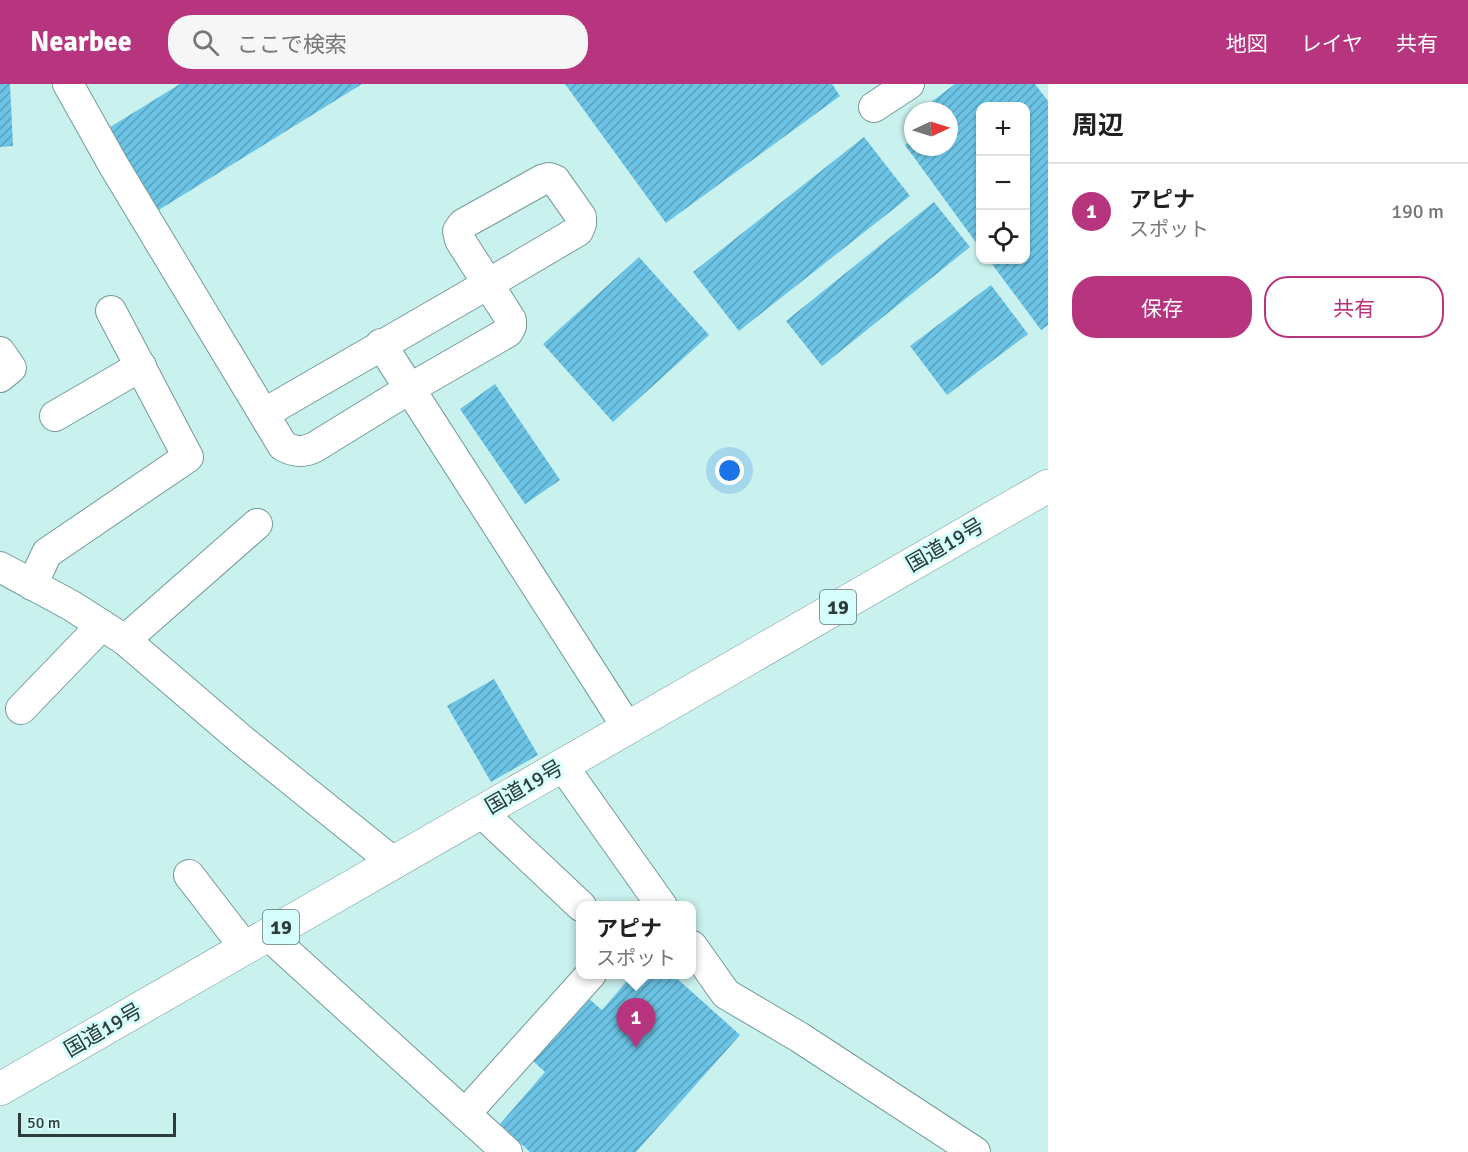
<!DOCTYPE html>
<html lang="ja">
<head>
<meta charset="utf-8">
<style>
  body { margin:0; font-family:Signika,"Noto Sans JP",sans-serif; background:#f6f6f6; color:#222 }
  .controls { position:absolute; right:18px; top:18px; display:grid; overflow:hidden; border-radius:12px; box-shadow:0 2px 4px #0004 }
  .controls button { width:54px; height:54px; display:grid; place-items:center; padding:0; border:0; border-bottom:2px solid #e0e0e0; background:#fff; color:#222; font:30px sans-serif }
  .compass { position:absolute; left:904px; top:18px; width:54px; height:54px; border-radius:50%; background:#fff; box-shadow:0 2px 4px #0004; rotate:86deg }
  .scale { position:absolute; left:18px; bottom:15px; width:158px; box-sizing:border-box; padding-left:6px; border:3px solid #2c3c3b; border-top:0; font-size:16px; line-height:21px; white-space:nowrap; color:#2c3c3b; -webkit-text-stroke:4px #d6fefc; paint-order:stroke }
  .you { position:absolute; left:730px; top:387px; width:21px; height:21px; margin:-15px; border:4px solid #fff; border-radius:50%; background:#1a73e8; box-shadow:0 0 0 9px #1a73e833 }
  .badge { display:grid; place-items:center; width:39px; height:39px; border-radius:50%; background:#b7357e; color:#fff; font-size:20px; font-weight:700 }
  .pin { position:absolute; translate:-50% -50px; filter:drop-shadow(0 2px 3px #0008) }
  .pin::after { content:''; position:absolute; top:32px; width:21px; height:18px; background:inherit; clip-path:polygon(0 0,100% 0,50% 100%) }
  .popup { position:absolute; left:576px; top:817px; width:120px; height:78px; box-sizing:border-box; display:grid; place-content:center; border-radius:12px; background:#fff; filter:drop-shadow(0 2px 4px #0005); font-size:20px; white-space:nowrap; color:#767676 }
  .popup b { font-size:22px; color:#222 }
  .popup::after { content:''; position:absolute; left:50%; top:100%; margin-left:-12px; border:12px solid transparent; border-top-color:#fff }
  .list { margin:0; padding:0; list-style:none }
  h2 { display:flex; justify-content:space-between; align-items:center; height:78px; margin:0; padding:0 24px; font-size:26px }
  h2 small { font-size:20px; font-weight:400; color:#767676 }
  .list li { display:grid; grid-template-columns:39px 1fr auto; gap:18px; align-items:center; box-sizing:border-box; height:96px; padding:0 24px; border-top:2px solid #e0e0e0 }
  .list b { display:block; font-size:22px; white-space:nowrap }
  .list p { margin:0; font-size:20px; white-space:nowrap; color:#767676 }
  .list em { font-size:20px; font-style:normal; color:#767676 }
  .actions { display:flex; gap:12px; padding:18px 24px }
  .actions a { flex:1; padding:14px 0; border:2px solid #b7357e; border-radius:24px; text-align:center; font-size:21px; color:#b7357e }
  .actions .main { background:#b7357e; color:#fff }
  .icon { flex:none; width:33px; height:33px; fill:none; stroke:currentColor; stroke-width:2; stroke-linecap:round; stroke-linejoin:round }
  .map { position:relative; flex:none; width:1048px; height:1068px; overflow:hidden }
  header { display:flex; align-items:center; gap:36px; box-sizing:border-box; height:84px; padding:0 30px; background:#b7357e; color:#fff }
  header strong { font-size:28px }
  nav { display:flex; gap:33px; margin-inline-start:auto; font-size:21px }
  .search { width:420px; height:54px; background:#f6f6f6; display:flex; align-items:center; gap:15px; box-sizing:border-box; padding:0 21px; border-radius:24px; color:#767676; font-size:22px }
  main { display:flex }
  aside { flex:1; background:#fff }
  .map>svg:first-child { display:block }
  .building { fill:url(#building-hatch) }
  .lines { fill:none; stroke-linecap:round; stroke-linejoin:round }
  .minor-casing { stroke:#759a98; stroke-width:32 }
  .highway-casing { stroke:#759a98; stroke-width:34 }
  .minor { stroke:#fff; stroke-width:30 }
  .highway { stroke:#fff; stroke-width:33 }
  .labels { text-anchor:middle; stroke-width:6; stroke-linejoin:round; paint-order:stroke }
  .shield { fill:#d6fefc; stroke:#5f7675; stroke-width:1.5 }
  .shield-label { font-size:20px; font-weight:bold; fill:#2c3c3b }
  .street-label { font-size:21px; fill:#2c3c3b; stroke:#d6fefc }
</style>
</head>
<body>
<header>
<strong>Nearbee</strong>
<div class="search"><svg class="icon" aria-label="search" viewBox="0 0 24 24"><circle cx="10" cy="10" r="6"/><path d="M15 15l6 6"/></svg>ここで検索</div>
<nav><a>地図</a><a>レイヤ</a><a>共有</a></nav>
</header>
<main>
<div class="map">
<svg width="1048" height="1068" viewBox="0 0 1048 1068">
  <defs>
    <pattern id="building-hatch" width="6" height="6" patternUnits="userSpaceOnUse" patternTransform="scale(1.5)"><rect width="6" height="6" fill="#6bc4e5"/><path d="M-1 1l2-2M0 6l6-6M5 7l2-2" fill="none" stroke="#58a0bb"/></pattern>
  </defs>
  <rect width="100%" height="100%" fill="#c9f1ee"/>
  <g class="building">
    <path d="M0 0H10L13 62 0 63Z"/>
    <path d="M180 0H362L157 127 107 45Z"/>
    <path d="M565 0H832L840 12 666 139Z"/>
    <path d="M955 0H1035L1048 17V241L1041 246 989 176H1026V22H980V164L905 61 913 56V63H949V27H923L922 25Z"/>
    <path d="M864 53 910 112 739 247 693 188Z"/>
    <path d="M934 118 970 163 822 282 786 237Z"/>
    <path d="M639 173 709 251 613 338 543 260Z"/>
    <path d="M991 201 1028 250 947 311 910 262Z"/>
    <path d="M495 300 560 396 525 420 460 325Z"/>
    <path d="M494 595 538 671 491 698 447 622Z"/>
    <path d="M633 890H672L740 951 636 1068H530L500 1040 545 988 533 977 588 914 602 926Z"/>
  </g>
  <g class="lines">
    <g class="minor-casing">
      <g id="minor">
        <path d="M68 0 114 82 283 362C295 368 303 369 315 363L409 305 508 248 511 242V236L488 200 265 329"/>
        <path d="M874 23 909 0"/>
        <path d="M549 94 555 96 581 133V140L578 147 488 200 460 156 458 147 463 140 542 96Z"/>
        <path d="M381 260 627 643"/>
        <path d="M0 268 11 284 0 293"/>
        <path d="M55 332 141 282"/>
        <path d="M0 483 72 522 125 556 243 657 393 778"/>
        <path d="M32 501 47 469 188 373 111 227"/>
        <path d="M125 556 257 440"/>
        <path d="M21 625 102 541"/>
        <path d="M562 681 662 822"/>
        <path d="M481 728 581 822"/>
        <path d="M189 791 236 852 243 865"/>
        <path d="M268 851 507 1068"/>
        <path d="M692 862 726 910 799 953 975 1068"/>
        <path d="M465 1030 591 890"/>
      </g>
    </g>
    <g class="highway-casing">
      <path id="highway" d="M0 1005 1048 402"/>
    </g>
    <use href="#minor" class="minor"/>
    <use href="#highway" class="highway"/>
  </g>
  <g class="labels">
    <g class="shield">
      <rect x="820" y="506" width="36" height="34" rx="4.5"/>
      <rect x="263" y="826" width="36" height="34" rx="4.5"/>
    </g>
    <g class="shield-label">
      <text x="838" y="530">19</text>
      <text x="281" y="850">19</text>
    </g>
    <g class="street-label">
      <text transform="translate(945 461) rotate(-30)" y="7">国道19号</text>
      <text transform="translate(524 703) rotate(-30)" y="7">国道19号</text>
      <text transform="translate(103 946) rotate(-30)" y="7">国道19号</text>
    </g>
  </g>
</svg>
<div class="controls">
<button>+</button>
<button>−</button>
<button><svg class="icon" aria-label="locate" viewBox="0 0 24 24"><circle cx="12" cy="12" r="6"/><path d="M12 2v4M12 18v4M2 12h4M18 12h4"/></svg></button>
</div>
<svg class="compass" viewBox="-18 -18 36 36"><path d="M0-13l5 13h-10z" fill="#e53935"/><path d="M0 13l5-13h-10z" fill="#767676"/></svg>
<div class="scale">50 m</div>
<div class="you"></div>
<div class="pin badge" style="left:636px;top:964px">1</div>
<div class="popup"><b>アピナ</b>スポット</div>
</div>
<aside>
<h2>周辺<small></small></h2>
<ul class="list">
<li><span class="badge">1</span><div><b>アピナ</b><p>スポット</p></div><em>190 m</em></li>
</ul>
<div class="actions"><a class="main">保存</a><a>共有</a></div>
</aside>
</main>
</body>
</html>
